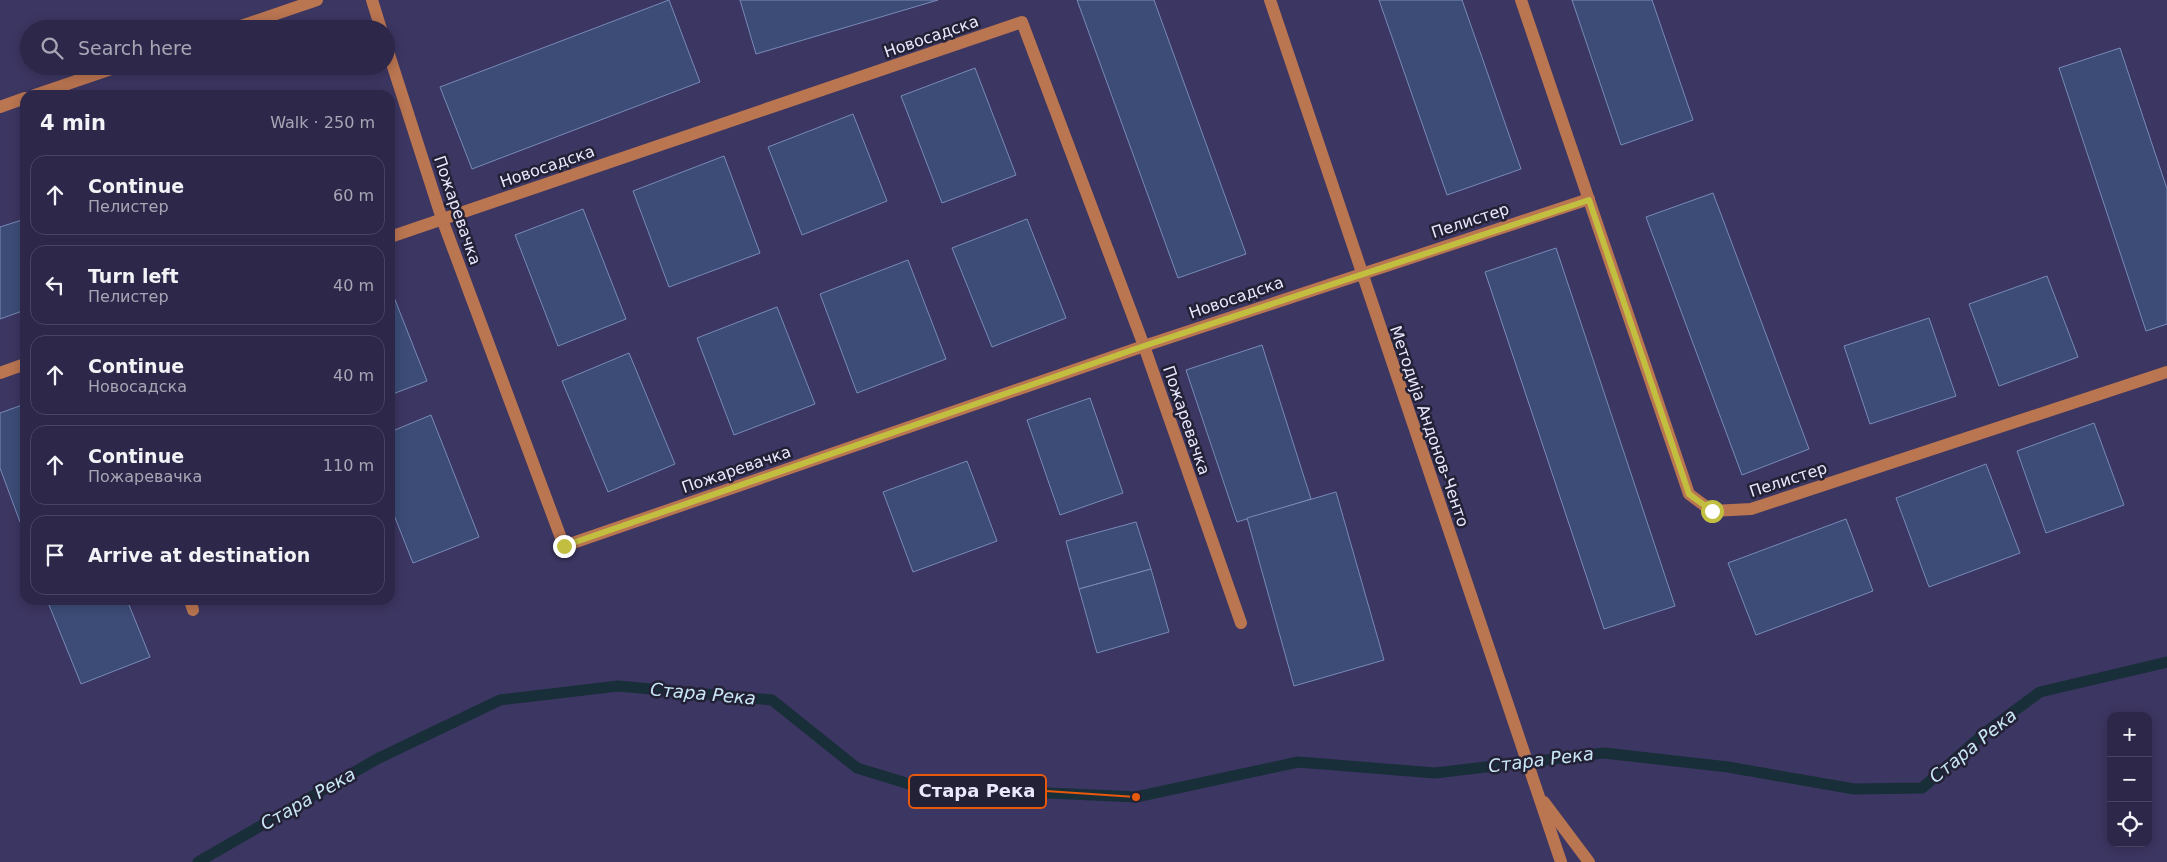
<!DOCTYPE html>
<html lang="en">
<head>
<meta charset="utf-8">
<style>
  body { margin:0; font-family:"DejaVu Sans",sans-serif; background:#393454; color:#f1f3f6 }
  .controls { position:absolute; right:15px; bottom:15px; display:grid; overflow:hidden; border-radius:10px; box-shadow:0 2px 12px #0003 }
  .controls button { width:45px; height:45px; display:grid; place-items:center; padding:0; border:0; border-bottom:1px solid #484462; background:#2d284a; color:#f1f3f6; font:25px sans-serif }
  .stop { position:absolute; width:15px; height:15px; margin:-11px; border:4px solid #c1be40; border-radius:50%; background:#fff }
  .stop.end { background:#c1be40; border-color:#fff; box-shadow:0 1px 5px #0008 }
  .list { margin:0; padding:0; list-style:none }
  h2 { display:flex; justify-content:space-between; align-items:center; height:65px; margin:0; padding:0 20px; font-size:21px }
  h2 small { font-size:16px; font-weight:400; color:#a7a6b5 }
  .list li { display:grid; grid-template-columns:32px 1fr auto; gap:15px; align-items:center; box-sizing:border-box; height:80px; margin:0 10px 10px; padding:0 10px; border:1px solid #484462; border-radius:15px }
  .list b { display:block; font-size:19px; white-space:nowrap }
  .list p { margin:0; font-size:16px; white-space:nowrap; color:#a7a6b5 }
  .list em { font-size:16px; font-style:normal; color:#a7a6b5 }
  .icon { flex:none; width:28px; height:28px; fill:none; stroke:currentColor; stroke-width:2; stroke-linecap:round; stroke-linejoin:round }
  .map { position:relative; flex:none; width:2167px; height:862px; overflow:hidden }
  .search { position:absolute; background:#2d284a; box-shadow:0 2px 12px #0003; left:20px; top:20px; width:375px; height:55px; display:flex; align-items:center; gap:12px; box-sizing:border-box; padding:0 18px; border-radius:28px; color:#a7a6b5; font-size:19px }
  .panel { position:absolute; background:#2d284a; box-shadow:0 2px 12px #0003; left:20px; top:90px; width:375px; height:515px; border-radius:15px }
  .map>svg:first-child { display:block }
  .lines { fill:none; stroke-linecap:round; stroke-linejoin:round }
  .stream { stroke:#182e38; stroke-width:11 }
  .building { fill:#3c4c76; stroke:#788ab9 }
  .minor { stroke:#ba7551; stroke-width:12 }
  .route { stroke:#c1be40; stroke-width:6 }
  .labels { text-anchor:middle; stroke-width:5; stroke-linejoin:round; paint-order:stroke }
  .street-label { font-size:16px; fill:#e9e8fe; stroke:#232135 }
  .water-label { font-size:18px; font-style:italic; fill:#c8e7f6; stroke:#232135 }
  .leader { fill:none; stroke:#e8590c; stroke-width:2 }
  .callout-dot { fill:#e8590c; stroke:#232135; stroke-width:2 }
  .callout { fill:#232135; stroke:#e8590c; stroke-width:2 }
  .callout-label { font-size:18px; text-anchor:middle; font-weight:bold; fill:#e9e8fe }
</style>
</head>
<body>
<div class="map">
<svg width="2167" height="862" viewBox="0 0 2167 862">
  <rect width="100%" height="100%" fill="#3c3662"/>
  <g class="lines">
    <path class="stream" d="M198 862 377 759 500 700 618 686 772 700 857 768 919 787 1136 797 1298 762 1435 773 1604 753 1728 767 1854 789 1922 788 1986 732 2040 692 2167 662"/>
  </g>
  <g class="building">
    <path d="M669 0 700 82 472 169 440 87Z"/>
    <path d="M740 0H938L756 54Z"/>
    <path d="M1077 0H1154L1246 254 1178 278Z"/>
    <path d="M1379 0H1462L1521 169 1447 195Z"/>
    <path d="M1572 0H1652L1693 120 1621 145Z"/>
    <path d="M2120 48 2167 189V324L2146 331 2059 68Z"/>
    <path d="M975 68 1016 175 942 203 901 96Z"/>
    <path d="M853 114 887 201 802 235 768 147Z"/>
    <path d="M724 156 760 253 669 287 633 191Z"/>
    <path d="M1713 193 1809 449 1742 475 1646 217Z"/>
    <path d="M583 209 626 319 558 346 515 235Z"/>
    <path d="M25 219V310L0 319V227Z"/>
    <path d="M1027 219 1066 318 992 347 952 248Z"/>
    <path d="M1556 248 1675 606 1604 629 1485 272Z"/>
    <path d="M908 260 946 359 857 393 820 294Z"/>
    <path d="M2047 276 2078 357 1999 386 1969 304Z"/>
    <path d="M390 287 427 381 390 395Z"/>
    <path d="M777 307 815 404 734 435 697 338Z"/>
    <path d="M1929 318 1956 396 1870 424 1844 346Z"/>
    <path d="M1262 345 1311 499 1237 522 1186 370Z"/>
    <path d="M629 353 675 464 608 492 562 381Z"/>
    <path d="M1090 398 1123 493 1060 515 1027 420Z"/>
    <path d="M25 404V520L20 522 0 468V413Z"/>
    <path d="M431 415 479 537 413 563 390 505V432Z"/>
    <path d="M2094 423 2124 505 2046 533 2017 451Z"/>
    <path d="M967 461 997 541 913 572 883 492Z"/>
    <path d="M1986 464 2020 553 1929 587 1896 498Z"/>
    <path d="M1336 492 1384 660 1294 686 1247 518Z"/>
    <path d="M1846 519 1873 591 1756 635 1728 563Z"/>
    <path d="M1136 522 1151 569 1079 589 1066 541Z"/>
    <path d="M1151 569 1169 632 1097 653 1079 589Z"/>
    <path d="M47 600H127L150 657 81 684Z"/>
  </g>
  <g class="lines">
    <g class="minor">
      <path d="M372 0 381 29"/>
      <path d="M1270 0 1561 862"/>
      <path d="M1521 0 1689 494 1712 511 1751 509 2167 372"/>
      <path d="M232 29 317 0"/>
      <path d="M386 45 442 219 564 546 1144 346 1241 623"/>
      <path d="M35 95 120 66"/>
      <path d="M0 107 25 98"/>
      <path d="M390 237 1022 22 1144 346 1589 199"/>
      <path d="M0 373 25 364"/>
      <path d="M190 600 193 610"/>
      <path d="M1544 802 1589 862"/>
    </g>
  </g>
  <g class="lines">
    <path class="route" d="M564 546 1144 346 1589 200 1689 494 1712 511"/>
  </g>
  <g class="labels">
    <g class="street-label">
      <text transform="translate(931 36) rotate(-19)" y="6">Новосадска</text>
      <text transform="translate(547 166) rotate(-19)" y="6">Новосадска</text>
      <text transform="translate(458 210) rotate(71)" y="6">Пожаревачка</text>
      <text transform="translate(1470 220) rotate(-18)" y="6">Пелистер</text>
      <text transform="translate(1236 297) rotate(-19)" y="6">Новосадска</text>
      <text transform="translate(1187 420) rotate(71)" y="6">Пожаревачка</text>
      <text transform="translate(1430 426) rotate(71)" y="6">Методија Андонов-Ченто</text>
      <text transform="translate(736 469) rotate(-19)" y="6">Пожаревачка</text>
      <text transform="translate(1788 479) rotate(-18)" y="6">Пелистер</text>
    </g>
    <g class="water-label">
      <text transform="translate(703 694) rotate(5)" y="6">Стара Река</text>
      <text transform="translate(1973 746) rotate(-39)" y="6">Стара Река</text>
      <text transform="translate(1541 760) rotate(-7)" y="6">Стара Река</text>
      <text transform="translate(308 799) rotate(-30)" y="6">Стара Река</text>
    </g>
  </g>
  <path class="leader" d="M1136 797L1046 791"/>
  <circle class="callout-dot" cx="1136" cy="797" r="5"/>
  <rect class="callout" x="909" y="775" width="137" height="33" rx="5"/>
  <g class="callout-label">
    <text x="977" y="797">Стара Река</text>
  </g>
</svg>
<div class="controls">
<button>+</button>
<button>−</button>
<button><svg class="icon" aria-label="locate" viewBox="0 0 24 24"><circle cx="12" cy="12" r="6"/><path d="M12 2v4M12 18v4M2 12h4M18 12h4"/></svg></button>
</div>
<div class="stop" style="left:1712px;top:511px"></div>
<div class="stop end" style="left:564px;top:546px"></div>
<div class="search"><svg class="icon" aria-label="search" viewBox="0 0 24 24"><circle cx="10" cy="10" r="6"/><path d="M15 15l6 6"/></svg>Search here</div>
<section class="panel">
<h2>4 min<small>Walk · 250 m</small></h2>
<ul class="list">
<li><svg class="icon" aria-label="ahead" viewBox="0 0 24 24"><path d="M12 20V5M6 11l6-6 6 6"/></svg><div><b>Continue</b><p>Пелистер</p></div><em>60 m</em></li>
<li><svg class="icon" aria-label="left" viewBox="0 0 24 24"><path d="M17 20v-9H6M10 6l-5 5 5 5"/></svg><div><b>Turn left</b><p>Пелистер</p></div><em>40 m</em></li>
<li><svg class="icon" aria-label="ahead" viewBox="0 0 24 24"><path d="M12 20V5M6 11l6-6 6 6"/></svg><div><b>Continue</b><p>Новосадска</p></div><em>40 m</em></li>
<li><svg class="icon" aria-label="ahead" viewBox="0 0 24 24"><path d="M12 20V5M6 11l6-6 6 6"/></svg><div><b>Continue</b><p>Пожаревачка</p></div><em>110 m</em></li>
<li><svg class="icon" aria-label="arrive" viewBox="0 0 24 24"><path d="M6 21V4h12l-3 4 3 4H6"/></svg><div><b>Arrive at destination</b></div></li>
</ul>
</section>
</div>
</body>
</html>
